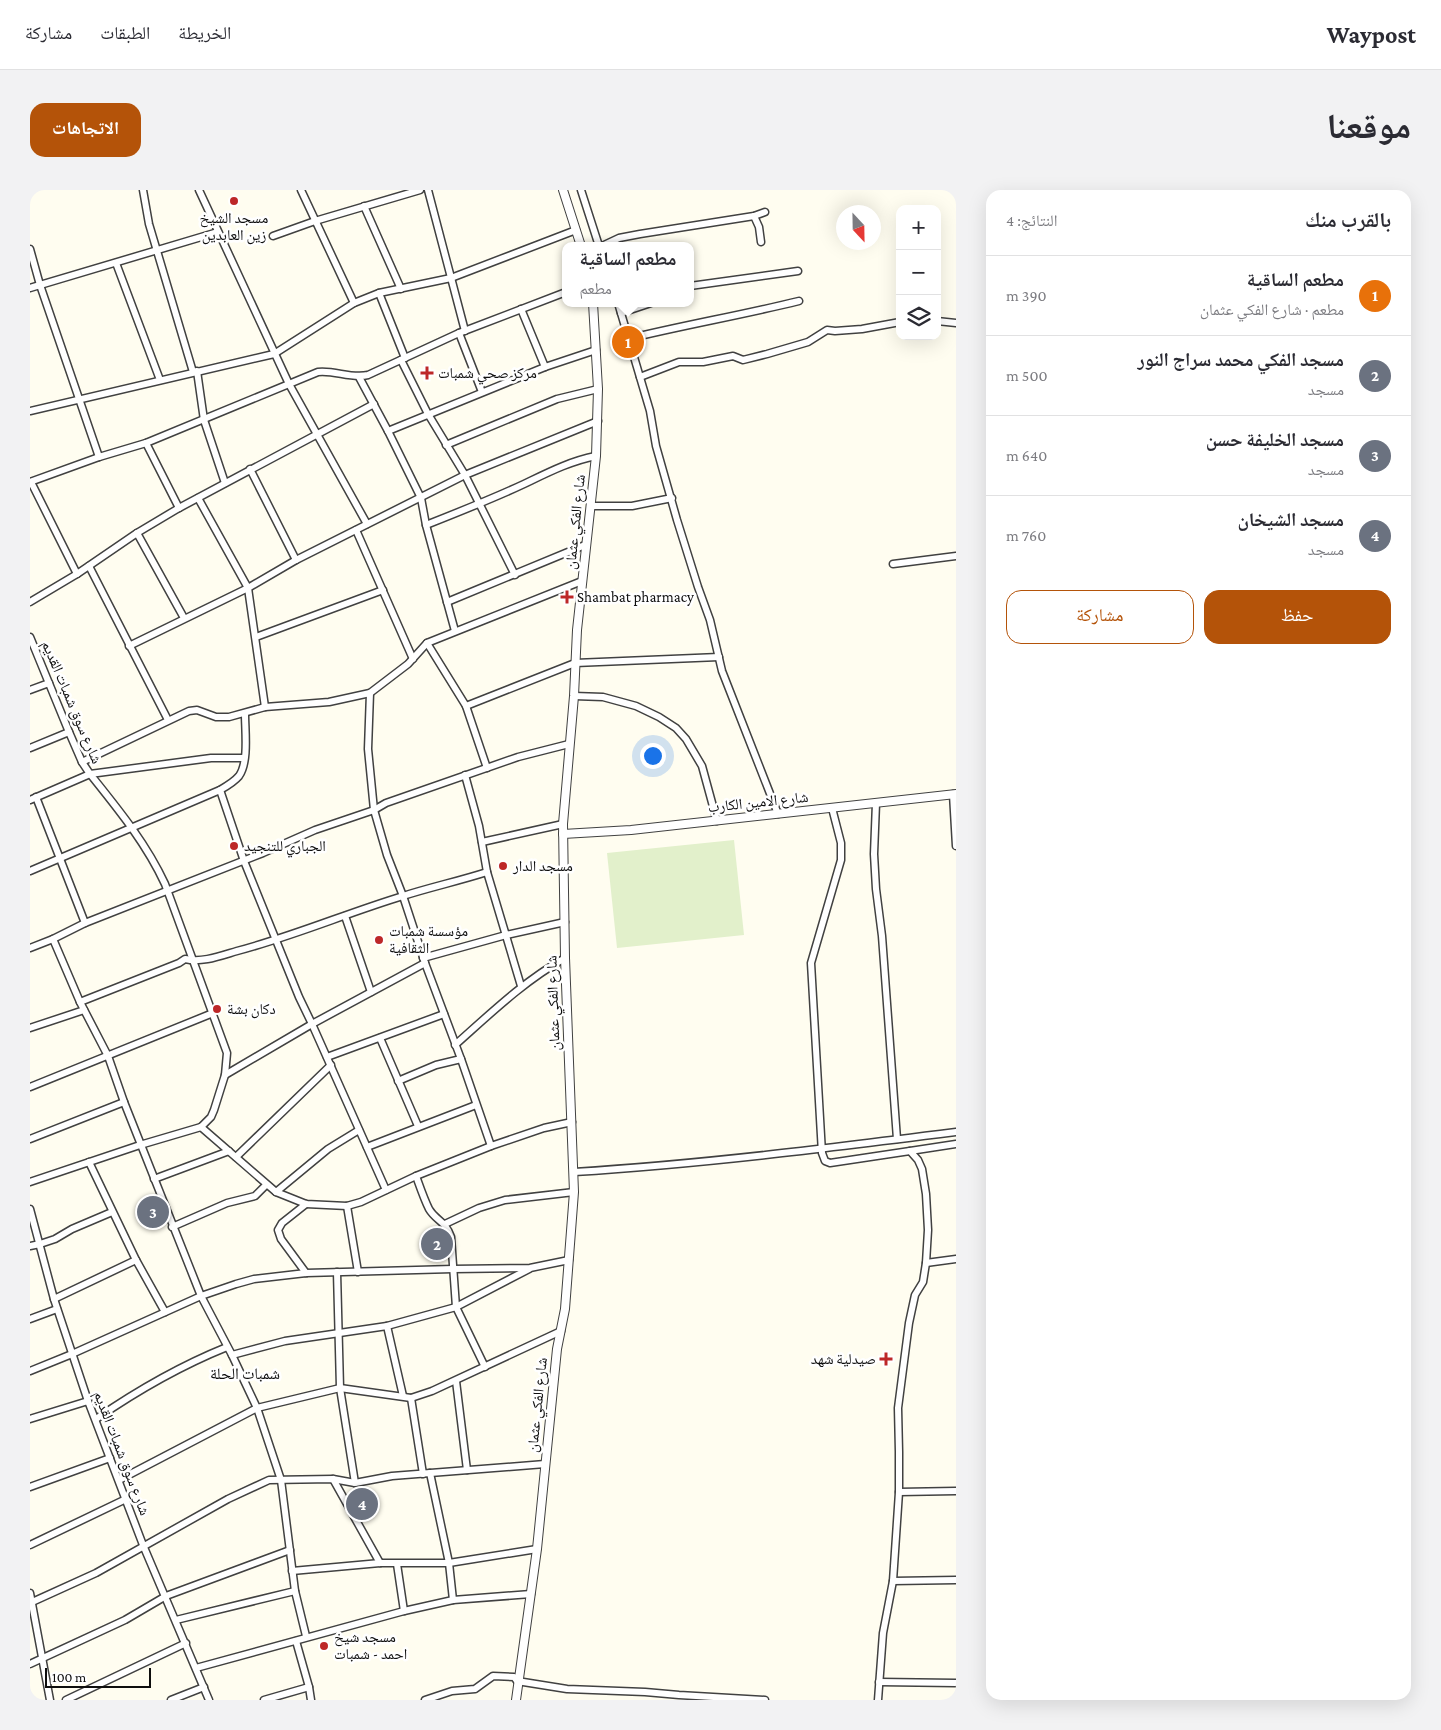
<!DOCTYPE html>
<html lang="ar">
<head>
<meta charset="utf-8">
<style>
  body { margin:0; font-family:"Crimson Pro","Noto Naskh Arabic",serif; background:#f2f2f3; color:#2b2b33; direction:rtl }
  .controls { position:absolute; right:15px; top:15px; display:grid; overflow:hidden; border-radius:10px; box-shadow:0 5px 20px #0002 }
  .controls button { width:45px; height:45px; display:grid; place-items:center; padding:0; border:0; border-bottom:1px solid #e1e1e2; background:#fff; color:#2b2b33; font:25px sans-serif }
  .compass { position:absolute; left:806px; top:15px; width:45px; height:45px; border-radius:50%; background:#fff; box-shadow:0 5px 20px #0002; rotate:158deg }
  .scale { position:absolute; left:15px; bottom:12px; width:106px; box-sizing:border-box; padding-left:5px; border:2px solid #0e0e0e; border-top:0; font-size:14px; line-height:18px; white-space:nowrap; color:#0e0e0e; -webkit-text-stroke:4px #fff; paint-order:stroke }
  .you { position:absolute; left:622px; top:565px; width:18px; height:18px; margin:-12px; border:4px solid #fff; border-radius:50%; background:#1a73e8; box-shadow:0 0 0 8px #1a73e833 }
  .badge { display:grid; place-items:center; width:32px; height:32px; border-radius:50%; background:#b45309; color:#fff; font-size:16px; font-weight:700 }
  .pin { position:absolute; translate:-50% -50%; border:2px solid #fff; box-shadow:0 1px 5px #0006 }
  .popup { position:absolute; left:532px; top:52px; width:132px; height:65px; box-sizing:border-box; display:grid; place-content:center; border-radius:10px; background:#fff; filter:drop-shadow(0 1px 4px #0005); font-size:16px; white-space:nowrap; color:#7c7c81 }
  .popup b { font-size:19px; color:#2b2b33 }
  .popup::after { content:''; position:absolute; left:50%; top:100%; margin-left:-10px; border:10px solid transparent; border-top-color:#fff }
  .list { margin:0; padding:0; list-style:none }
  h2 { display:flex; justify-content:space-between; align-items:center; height:65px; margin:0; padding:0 20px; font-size:21px }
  h2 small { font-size:16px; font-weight:400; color:#7c7c81 }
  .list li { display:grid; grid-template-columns:32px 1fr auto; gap:15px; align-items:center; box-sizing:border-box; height:80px; padding:0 20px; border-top:1px solid #e1e1e2 }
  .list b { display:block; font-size:19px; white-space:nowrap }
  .list p { margin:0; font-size:16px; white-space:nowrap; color:#7c7c81 }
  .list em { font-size:16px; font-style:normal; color:#7c7c81 }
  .actions { display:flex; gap:10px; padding:15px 20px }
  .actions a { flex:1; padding:11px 0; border:1px solid #b45309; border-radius:15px; text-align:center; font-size:18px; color:#b45309 }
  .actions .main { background:#b45309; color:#fff }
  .icon { flex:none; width:28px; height:28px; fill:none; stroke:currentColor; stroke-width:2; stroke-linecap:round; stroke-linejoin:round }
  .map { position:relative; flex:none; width:926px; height:1510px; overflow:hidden; direction:ltr; border-radius:15px }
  header { display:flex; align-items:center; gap:30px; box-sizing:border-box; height:70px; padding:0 25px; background:#fff; border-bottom:1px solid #e1e1e2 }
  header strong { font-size:24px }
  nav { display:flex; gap:28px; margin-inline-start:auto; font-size:18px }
  .intro { display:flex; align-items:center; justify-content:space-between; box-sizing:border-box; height:120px; padding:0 30px }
  h1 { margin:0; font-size:35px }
  .button { padding:12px 22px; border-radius:15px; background:#b45309; color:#fff; font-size:18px; font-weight:700 }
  main { display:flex; gap:30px; padding:0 30px }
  aside { flex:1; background:#fff; border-radius:15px; box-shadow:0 5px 20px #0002 }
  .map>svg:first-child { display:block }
  .pitch { fill:#e2f0cb }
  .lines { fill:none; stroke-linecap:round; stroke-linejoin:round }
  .minor-casing { stroke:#414141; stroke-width:9 }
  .tertiary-casing { stroke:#414141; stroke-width:10 }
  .minor { stroke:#fff; stroke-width:6 }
  .tertiary { stroke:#fff; stroke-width:8 }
  .poi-dot { fill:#bd2728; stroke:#fff; stroke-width:2 }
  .labels { text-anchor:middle; stroke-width:5; stroke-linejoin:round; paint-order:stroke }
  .poi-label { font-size:15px; fill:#0e0e0e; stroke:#fff; text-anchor:start }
  .street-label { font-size:15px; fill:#0e0e0e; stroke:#fff }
  .neighbourhood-label { font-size:16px; fill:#0e0e0e; stroke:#fff }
</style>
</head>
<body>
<header>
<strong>Waypost</strong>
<nav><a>الخريطة</a><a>الطبقات</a><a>مشاركة</a></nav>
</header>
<div class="intro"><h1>موقعنا</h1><a class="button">الاتجاهات</a></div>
<main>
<aside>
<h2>بالقرب منك<small>النتائج: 4</small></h2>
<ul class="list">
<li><span class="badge" style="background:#e8710a">1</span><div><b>مطعم الساقية</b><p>مطعم · شارع الفكي عثمان</p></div><em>390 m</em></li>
<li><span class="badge" style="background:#6b7280">2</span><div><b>مسجد الفكي محمد سراج النور</b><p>مسجد</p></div><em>500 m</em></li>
<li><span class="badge" style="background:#6b7280">3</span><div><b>مسجد الخليفة حسن</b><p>مسجد</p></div><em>640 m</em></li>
<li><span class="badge" style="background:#6b7280">4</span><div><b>مسجد الشيخان</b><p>مسجد</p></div><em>760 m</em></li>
</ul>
<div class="actions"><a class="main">حفظ</a><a>مشاركة</a></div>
</aside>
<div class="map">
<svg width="926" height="1510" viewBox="0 0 926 1510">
  <rect width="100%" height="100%" fill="#fffdf0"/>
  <path class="pitch" d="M704 650 714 745 587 758 577 663Z"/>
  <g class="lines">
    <g class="minor-casing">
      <g id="minor">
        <path d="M113 0 119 34 163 182"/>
        <path d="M169 0 259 194 337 334"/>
        <path d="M271 0 324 113"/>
        <path d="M398 0 435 141"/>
        <path d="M551 0 569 56"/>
        <path d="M334 16 371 99"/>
        <path d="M724 26 729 37 731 52"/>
        <path d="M243 46 285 31 390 0"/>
        <path d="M572 56 589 48 610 44 724 26 735 22"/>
        <path d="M0 59 10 95 69 267"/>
        <path d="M86 73 130 190"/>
        <path d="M660 96 768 81"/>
        <path d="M0 98 188 42"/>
        <path d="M349 103 375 168"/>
        <path d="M588 113 620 221 626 256 647 330 668 397 680 430 692 481 748 624"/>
        <path d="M491 119 515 177"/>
        <path d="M591 123 621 113"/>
        <path d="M907 131 926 133"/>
        <path d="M429 143 452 202"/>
        <path d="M597 149C654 135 712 125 769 111"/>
        <path d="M371 170 398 224 435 285 485 385"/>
        <path d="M167 181 174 230 195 293"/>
        <path d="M329 187 358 241 391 308 396 335 425 441"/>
        <path d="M610 187 649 172H673L703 166 713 170 737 164 778 152 797 140 805 141 832 139 870 132"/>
        <path d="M0 221 244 164 324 113 349 103 421 88 546 40"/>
        <path d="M358 241 515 177 566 160"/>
        <path d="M116 253 149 318"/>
        <path d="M416 255 527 209 568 199"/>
        <path d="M220 279 266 370"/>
        <path d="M0 292 69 267 116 253 288 182C305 180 321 189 338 185L429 143 536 102"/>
        <path d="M1 292 47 384"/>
        <path d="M168 308 218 398 235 517"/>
        <path d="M561 316H602L642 308"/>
        <path d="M396 335C429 322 462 309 494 294 517 283 540 271 566 266"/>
        <path d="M326 340 383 469"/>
        <path d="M107 343 154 428"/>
        <path d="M863 374 926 366"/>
        <path d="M59 376 138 530"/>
        <path d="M0 412 47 384 107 343 149 318 344 214"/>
        <path d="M417 412 555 355"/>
        <path d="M0 447 39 542 52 572 60 584 0 610"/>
        <path d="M226 447 353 400"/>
        <path d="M397 453 436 516 457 578"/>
        <path d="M99 456 218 398 266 370 435 285 568 231"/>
        <path d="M0 500 19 493"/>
        <path d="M340 503 338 559 344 620 357 665 373 706 395 773 431 869 461 956"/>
        <path d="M544 506 573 507 606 516 629 527 646 538 656 549 672 576 687 631"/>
        <path d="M436 516 545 473 689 467"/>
        <path d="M0 558 39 542"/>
        <path d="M52 572 159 521 167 520 186 527H199L235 517 299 512 340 503 378 474 397 453 552 391"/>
        <path d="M60 584 181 568H214"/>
        <path d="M435 585 449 636 457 682 491 796"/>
        <path d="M190 600 214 671 269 807 282 834 356 1000"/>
        <path d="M923 604 926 656"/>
        <path d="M6 607 55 733"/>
        <path d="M846 613 844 664 846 699 852 746 867 949"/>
        <path d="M802 618 811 653V670L781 773 792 963 795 971 800 973 880 961 888 970 892 979 896 1004 898 1040 896 1073 893 1092 885 1105 879 1133 868 1218 869 1262V1302L863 1391 853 1443 848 1510"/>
        <path d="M452 652 533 634"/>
        <path d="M0 681 190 600C197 596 204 592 209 586 219 572 215 541 215 524"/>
        <path d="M315 726 341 802"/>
        <path d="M23 749 50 812 78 866 94 912 171 1106 202 1165 227 1218 251 1290 265 1401 276 1446"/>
        <path d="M0 758 23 749 55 733 233 663 285 640 344 620 356 613 488 567 539 554"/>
        <path d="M393 768 476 745 535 732"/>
        <path d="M50 812 149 773 155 769C172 773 190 766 207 761 264 746 317 723 373 706 401 697 429 691 457 682"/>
        <path d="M0 838 54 820"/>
        <path d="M350 848 388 936"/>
        <path d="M425 855C461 823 494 791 535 768"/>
        <path d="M297 867 414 824"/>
        <path d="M195 885 282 834 395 773"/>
        <path d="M368 891 406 875 431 869"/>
        <path d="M0 897 183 823"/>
        <path d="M171 937 246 1002 276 1014 317 1016 331 1012 386 986 461 956 514 938 542 932"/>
        <path d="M0 949 94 912"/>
        <path d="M337 957 446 915"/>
        <path d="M880 961 926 954"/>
        <path d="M206 967 301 875"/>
        <path d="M59 972 106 1070 135 1122"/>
        <path d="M544 982C672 974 799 958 926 942"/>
        <path d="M386 986C390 997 394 1009 399 1019 406 1031 415 1030 421 1047L426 1117 455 1177"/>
        <path d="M124 989 199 961"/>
        <path d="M0 992 110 955 171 937 181 927 184 920 195 885 197 863 135 694C116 653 88 619 60 584"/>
        <path d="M246 1002 298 959 329 940"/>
        <path d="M276 1014 252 1033 248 1040 251 1049 276 1083"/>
        <path d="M317 1016 328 1082"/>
        <path d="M0 1019 24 1109 58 1211 113 1355 179 1510"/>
        <path d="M415 1034 449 1018 475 1010 544 1002"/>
        <path d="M142 1037 197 1013 225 1006 236 995"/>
        <path d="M0 1056 10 1054 25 1049 42 1039 82 1022"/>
        <path d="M896 1073 926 1069"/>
        <path d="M307 1082 310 1198 325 1293"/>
        <path d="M24 1109 106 1070"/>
        <path d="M0 1129 27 1119"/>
        <path d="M357 1136 373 1206"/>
        <path d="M202 1165 255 1151 357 1136 426 1117 499 1079"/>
        <path d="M0 1181 42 1164 171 1106 206 1094 224 1089 276 1083 423 1079 500 1078 539 1070"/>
        <path d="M426 1191 437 1280"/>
        <path d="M381 1208 393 1284"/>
        <path d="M0 1229 58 1211"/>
        <path d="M66 1229C108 1200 150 1176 197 1157"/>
        <path d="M400 1283 419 1373 423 1410"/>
        <path d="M303 1289 350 1373"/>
        <path d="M89 1290 227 1218 310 1198 381 1208 402 1201 531 1141"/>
        <path d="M0 1297 80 1268"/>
        <path d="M869 1302 926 1301"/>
        <path d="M0 1355 96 1309"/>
        <path d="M367 1374 374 1421"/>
        <path d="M262 1381 350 1373H419L507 1359"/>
        <path d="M863 1391 926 1390"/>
        <path d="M0 1403 20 1510"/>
        <path d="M0 1413 66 1383 198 1309 239 1290 303 1289 325 1293 362 1286 515 1274"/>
        <path d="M146 1430 265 1401"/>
        <path d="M266 1451 279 1497 281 1510"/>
        <path d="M0 1474 95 1430 136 1406 260 1360"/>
        <path d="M166 1478 374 1421 423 1410 501 1404"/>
        <path d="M849 1492 926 1493"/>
        <path d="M36 1510 156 1453"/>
        <path d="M141 1510 174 1497"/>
        <path d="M234 1510 279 1497"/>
        <path d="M395 1510 422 1501 445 1499 463 1486 484 1487 487 1491 537 1499 615 1502 649 1505 735 1510"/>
      </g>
    </g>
    <g class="tertiary-casing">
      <g id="tertiary">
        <path d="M533 0 551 56"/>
        <path d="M533 644 601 640 926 604"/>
        <path d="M486 1510 507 1359 527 1159 535 1119 544 1002 535 768 533 634 544 506 547 440 566 266 568 199 563 113"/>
      </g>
    </g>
    <use href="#minor" class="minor"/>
    <use href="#tertiary" class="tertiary"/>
  </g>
  <g class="poi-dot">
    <circle cx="204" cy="11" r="5"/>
    <path d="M394.5 175.5h5v5h5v5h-5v5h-5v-5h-5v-5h5z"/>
    <path d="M534.5 399.5h5v5h5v5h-5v5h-5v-5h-5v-5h5z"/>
    <circle cx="204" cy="656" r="5"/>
    <circle cx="473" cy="676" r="5"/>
    <circle cx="349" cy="750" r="5"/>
    <circle cx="187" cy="819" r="5"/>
    <path d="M853.5 1161.5h5v5h5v5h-5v5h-5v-5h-5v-5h5z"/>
    <circle cx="294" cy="1456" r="5"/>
  </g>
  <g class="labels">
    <g class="poi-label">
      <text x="204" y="33" text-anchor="middle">مسجد الشيخ<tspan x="204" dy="17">زين العابدين</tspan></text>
      <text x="408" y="188">مركز صحي شمبات</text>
      <text x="547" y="412">Shambat pharmacy</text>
      <text x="214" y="661">الجباري للتنجيد</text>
      <text x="483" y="681">مسجد الدار</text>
      <text x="359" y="746">مؤسسة شمبات<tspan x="359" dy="17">الثقافية</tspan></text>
      <text x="197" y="824">دكان بشة</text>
      <text x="846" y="1174" text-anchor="end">صيدلية شهد</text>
      <text x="304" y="1452">مسجد شيخ<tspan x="304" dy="17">احمد - شمبات</tspan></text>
    </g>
    <g class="street-label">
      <text transform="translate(545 332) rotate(-84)" y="5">شارع الفكي عثمان</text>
      <text transform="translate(42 512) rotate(67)" y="5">شارع سوق شمبات القديم</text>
      <text transform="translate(728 612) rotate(-6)" y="5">شارع الامين الكارب</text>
      <text transform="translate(523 813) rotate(-92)" y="5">شارع الفكي عثمان</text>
      <text transform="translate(507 1215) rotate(-84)" y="5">شارع الفكي عثمان</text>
      <text transform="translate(92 1263) rotate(69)" y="5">شارع سوق شمبات القديم</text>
    </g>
    <g class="neighbourhood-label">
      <text x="215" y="1189">شمبات الحلة</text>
    </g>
  </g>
</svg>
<div class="controls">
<button>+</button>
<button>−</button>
<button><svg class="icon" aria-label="layers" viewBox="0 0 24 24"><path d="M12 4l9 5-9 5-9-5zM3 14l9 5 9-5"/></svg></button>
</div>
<svg class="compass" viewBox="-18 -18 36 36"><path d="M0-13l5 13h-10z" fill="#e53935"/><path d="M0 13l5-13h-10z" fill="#7c7c81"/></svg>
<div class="scale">100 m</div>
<div class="you"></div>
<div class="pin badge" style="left:598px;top:152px;background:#e8710a">1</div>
<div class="popup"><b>مطعم الساقية</b>مطعم</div>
<div class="pin badge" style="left:407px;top:1054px;background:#6b7280">2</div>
<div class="pin badge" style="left:123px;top:1022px;background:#6b7280">3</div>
<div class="pin badge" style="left:332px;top:1314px;background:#6b7280">4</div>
</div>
</main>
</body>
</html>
